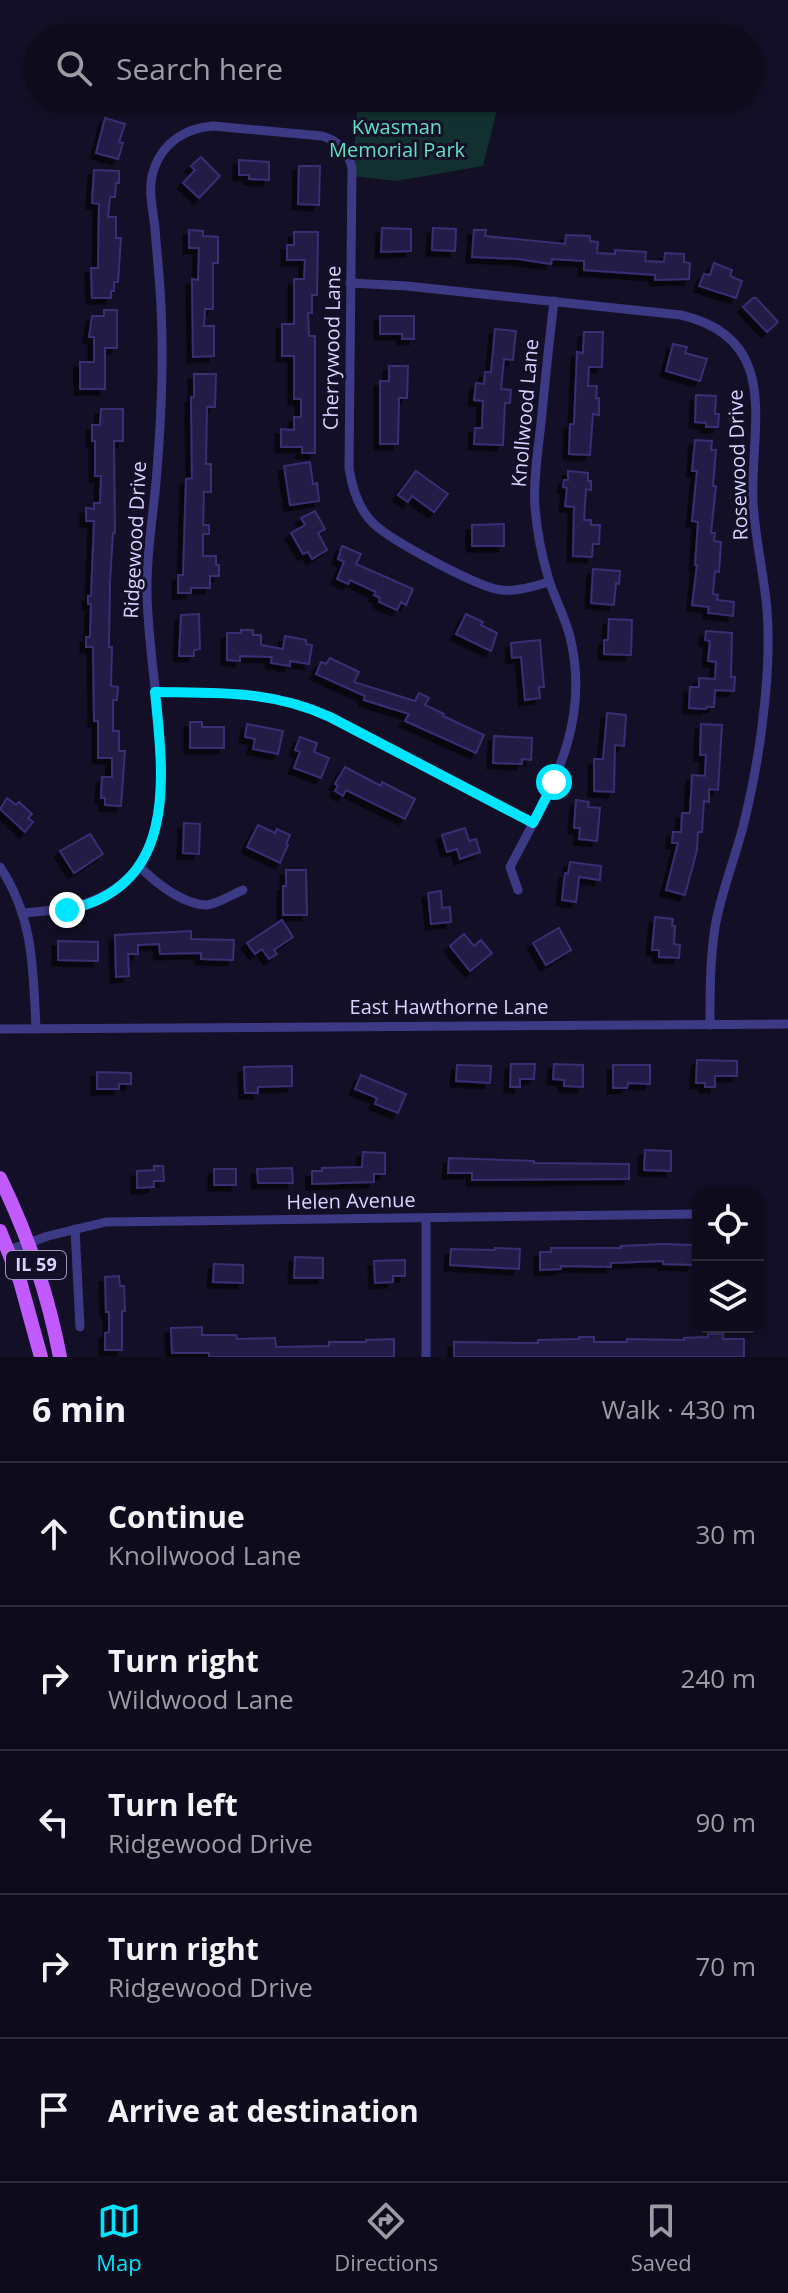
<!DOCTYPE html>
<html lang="en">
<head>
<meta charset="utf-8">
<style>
  body { margin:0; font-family:"Open Sans",sans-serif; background:#1c1929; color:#f1f3f6 }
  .controls { position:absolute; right:24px; bottom:24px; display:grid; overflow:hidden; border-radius:16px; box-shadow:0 2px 6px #0004 }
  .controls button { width:72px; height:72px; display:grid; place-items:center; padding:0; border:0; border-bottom:2px solid #2e2b3b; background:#0e0b1c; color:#f1f3f6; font:40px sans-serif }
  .stop { position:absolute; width:24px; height:24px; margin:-18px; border:6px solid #00e5ff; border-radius:50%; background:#fff }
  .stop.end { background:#00e5ff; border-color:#fff; box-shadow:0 2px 8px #0008 }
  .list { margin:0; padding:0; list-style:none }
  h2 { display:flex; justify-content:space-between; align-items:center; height:104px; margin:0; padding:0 32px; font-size:34px }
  h2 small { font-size:26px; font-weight:400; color:#9b9ba3 }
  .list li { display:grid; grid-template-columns:52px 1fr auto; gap:24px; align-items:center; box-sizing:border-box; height:144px; padding:0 32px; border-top:2px solid #2e2b3b }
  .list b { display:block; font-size:30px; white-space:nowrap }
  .list p { margin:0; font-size:26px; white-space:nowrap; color:#9b9ba3 }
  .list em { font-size:26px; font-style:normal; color:#9b9ba3 }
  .icon { flex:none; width:44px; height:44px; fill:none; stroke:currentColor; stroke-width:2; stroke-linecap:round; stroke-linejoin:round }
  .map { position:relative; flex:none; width:788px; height:1357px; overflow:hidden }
  .search { position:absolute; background:#0e0b1c; box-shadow:0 2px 6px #0004; left:24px; right:24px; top:24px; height:88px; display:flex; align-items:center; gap:20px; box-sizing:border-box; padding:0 28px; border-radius:44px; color:#9b9ba3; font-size:30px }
  .sheet { height:824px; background:#0e0b1c }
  nav { display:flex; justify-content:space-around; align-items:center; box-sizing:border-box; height:112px; border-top:2px solid #2e2b3b; background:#0e0b1c; font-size:22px; color:#9b9ba3 }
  nav a { display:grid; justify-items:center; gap:4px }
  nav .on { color:#00e5ff }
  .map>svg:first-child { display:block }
  .green { fill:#12302f }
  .building { fill:#241b47; stroke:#3b2d73; stroke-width:2; filter:url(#shadow) }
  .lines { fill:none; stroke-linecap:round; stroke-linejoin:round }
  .minor { stroke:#3d3a85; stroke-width:9 }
  .primary { stroke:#c25bff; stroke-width:14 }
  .route { stroke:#00e5ff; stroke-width:10 }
  .labels { text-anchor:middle; stroke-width:6; stroke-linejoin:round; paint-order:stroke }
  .shield { fill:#130f26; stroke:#9e99be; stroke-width:2 }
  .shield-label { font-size:18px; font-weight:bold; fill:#d9d4ff }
  .park-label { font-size:20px; fill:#5fe0c0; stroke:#130f26 }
  .street-label { font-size:20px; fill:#d9d4ff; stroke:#130f26 }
</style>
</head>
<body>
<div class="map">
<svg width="788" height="1357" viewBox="0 0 788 1357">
  <defs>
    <filter id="shadow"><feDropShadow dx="-5.5" dy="5.5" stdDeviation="0" flood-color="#0009"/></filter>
  </defs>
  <rect width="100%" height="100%" fill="#130f26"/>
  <path class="green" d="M358 98H500L483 166 396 181 352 176Z"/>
  <g class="building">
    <path d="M105 118 125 124 119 142 123 143 118 159 96 153Z"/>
    <path d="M201 157 220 176 199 198 183 183 195 170 191 166Z"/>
    <path d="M239 160 269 162V180L249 179V175H239Z"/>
    <path d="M299 166H320L319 205 298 204Z"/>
    <path d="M94 170 119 171V183H116L115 197H110L108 217H116V238H121L118 282H114V291H111V298H92L91 268H98L99 204 92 203Z"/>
    <path d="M382 228 411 229V251L381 252Z"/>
    <path d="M433 228 456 229 455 251 432 250Z"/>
    <path d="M189 230 203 231V236L218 237V263H213V309H205L204 326H214V356L193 357 192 279 198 280 199 248H189Z"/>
    <path d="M474 230H486L485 236 565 244 566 235 590 236V241L598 242 597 253 615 254V250L646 252 645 261 664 262 665 253 684 254V262L690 263 689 279 655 280V275L584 270V261L552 259 551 264 518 259 472 257Z"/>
    <path d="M294 232H318L317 295H312V313H308L309 336H315V453H302V447H281V429L294 430V417H301V399H294V356H282V324H294V279H304L305 260H287V245H294Z"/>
    <path d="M714 263 732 270 730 276 742 281 736 298 699 286 704 274 710 275Z"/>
    <path d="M753 298H756L778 322 767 332 743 307Z"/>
    <path d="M104 310H117V348H105V389H80V362H94V337H89L92 316H104Z"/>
    <path d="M380 316H414V339H402V334H380Z"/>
    <path d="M495 329 516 331 513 360 504 359 501 389 511 390 510 403H505L503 445 474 444 475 428H482L483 401 474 400 476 383 484 384 485 372H491Z"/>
    <path d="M584 332H603L602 367H589L588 386H597L596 398H599V415L593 414 590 455 569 454 570 424H574L577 352 583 353Z"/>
    <path d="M673 344 687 347 685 353 707 359 700 381 666 371Z"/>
    <path d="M389 366H408L407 398H399L398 444H380V381H389Z"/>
    <path d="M194 374H216L215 407H207L206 464H211V492H204L203 525H209V534H203V556H216V565H219V576H210V588H191V593H178V575H183L186 479 192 478 191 397H194Z"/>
    <path d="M696 395 716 396 715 414H719L718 427H706V423L695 422Z"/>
    <path d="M101 409H123V441H114L115 533H113L110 581 109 647H112L111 686 118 687 117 700H113V731H119V751H125L121 806 105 805V798H101L102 777H112V758H98V721H94L93 647H86V637H90L91 604H88V596H91L94 521H86V508L94 509V503H100L101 476H95V441H92V425H100Z"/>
    <path d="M695 440 712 441 711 450H716L713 486H716L711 533H715L714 541 721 542 719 572 715 571 713 594 718 595 717 600 734 602 733 616 708 613 709 607 692 605 697 565H695L698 522 692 521 697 471H692Z"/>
    <path d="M310 462 313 484 317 483 319 501 290 505 284 466Z"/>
    <path d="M416 471 448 494 434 512 412 496 408 502 398 495Z"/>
    <path d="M568 471 588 473V481H591V490L586 489 584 520H591V525H600L599 544H593L592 557 573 556 574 507 565 506 567 488 563 487 564 480H568Z"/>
    <path d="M315 511 325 529 318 533 327 550 312 559 308 552 303 554 291 533 305 525 301 518Z"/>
    <path d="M504 524V546H472V525Z"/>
    <path d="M342 546 361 554 356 564 413 589 406 605 401 602 397 610 379 602 380 598 374 595 376 592 350 580 348 584 337 579 344 562 338 559Z"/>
    <path d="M593 569 620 571 619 584 616 583 614 605 591 603Z"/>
    <path d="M199 614 200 649 194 650V656H179L181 615Z"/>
    <path d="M466 614 483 622 481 625 497 633 491 651 456 634Z"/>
    <path d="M609 619 632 620 631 655 604 654V640H608Z"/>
    <path d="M241 630H253V635H261V645L283 649 285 636 306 640V644L312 645 309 664 290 661V666L271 663 272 657 240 656V661L227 660V633H241Z"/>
    <path d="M706 631 732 633 731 677H735L734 691 715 690 714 707H707L706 709 689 708 690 687H699V678L715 679 716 662 708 661 710 641 705 640Z"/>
    <path d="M540 640 544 687H539L540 698 525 700 521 657 512 658 511 643Z"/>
    <path d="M330 658 359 672 354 682 415 701 419 693 429 698 425 705 444 714 443 716 484 735 476 753 405 721 409 714 364 700 365 696 316 674 321 662 326 664Z"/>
    <path d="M607 713 626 715 624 746 615 745 614 792 594 791V759H603Z"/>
    <path d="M190 722H202V727H224V748H190Z"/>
    <path d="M247 724 283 731 278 754 253 749 255 739 245 737Z"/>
    <path d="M701 724 722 725 718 790 709 789V802L704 801 702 832H698L697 850 685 895 666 890 678 843H672L673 832H681L682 813H690L692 775 705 776 706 755H700Z"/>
    <path d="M494 736 532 738 531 760 522 759V764L493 763Z"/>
    <path d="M300 737 317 743 314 752 329 758 321 778 294 768 300 752 295 750Z"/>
    <path d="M345 767 381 786 382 782 415 799 405 819 346 790 343 796 335 791 338 786 335 784Z"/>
    <path d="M7 798 16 805 19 802 32 814 28 818 33 822 25 832 0 809Z"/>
    <path d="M576 800 589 802 588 807 600 808 597 841 579 839 580 828H574Z"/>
    <path d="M184 823 200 824 199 854 183 853Z"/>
    <path d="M258 825 275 833 277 829 290 835 286 844 288 845 280 863 247 847Z"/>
    <path d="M465 828 469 841 476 839 480 852 460 859 457 849 447 852 442 835Z"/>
    <path d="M90 834 103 854 74 873 60 851Z"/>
    <path d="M570 862 601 866 600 880 579 877 576 902 562 900 565 873 568 874Z"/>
    <path d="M286 870H306L307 915H283V886H286Z"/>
    <path d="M441 891 442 908 450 907 451 922 431 924 428 893Z"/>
    <path d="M655 917 673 919 672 926H675L674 944 680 945 679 958 659 957V950H652Z"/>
    <path d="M282 920 293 937 274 950 277 954 269 959 262 949 255 954 247 943Z"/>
    <path d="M559 928 571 950 546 965 533 943Z"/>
    <path d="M191 931V939L234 940 233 960 201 959V953L160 954 159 944 138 945V954H128L129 976 116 977 115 935Z"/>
    <path d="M464 934 474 946 481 940 492 953 470 971 450 946Z"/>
    <path d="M58 941 98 942V961L58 960Z"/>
    <path d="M697 1060 737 1061V1076H715V1087H705V1083H696Z"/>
    <path d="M511 1064H535L534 1079H520V1087H510Z"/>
    <path d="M554 1064 583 1065V1087L564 1086V1080L553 1079Z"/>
    <path d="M457 1065 491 1066 490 1083 456 1081Z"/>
    <path d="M613 1065H650V1084L628 1083 627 1088H613Z"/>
    <path d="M292 1066V1086L258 1087V1093H245L244 1067Z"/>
    <path d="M97 1072 131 1073V1084H119V1089H97Z"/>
    <path d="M361 1075 406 1094 398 1113 375 1104 377 1098 355 1089Z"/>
    <path d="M645 1150 671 1151V1171L644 1170Z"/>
    <path d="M363 1152 385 1153V1174H374V1182L312 1184V1171H322V1168L362 1167Z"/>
    <path d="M449 1158 534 1161V1163L629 1164V1179L472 1180V1173H448Z"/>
    <path d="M154 1166H163L164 1181H154V1187L137 1188V1171L154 1170Z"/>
    <path d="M292 1168 293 1183H258L257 1169Z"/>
    <rect x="214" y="1169" width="22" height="16"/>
    <path d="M663 1244 694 1245 693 1265 663 1264V1261L611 1263V1267L561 1266V1269L540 1270V1252H551V1248H621V1246Z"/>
    <path d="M495 1248 520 1249 519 1269 450 1265 451 1249 495 1250Z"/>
    <path d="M295 1257 323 1258V1278H294Z"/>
    <path d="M405 1260V1276H393V1282L375 1283 374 1261Z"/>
    <path d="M214 1264 243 1265V1283L213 1282Z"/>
    <path d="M119 1276 120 1286H124L125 1311H122V1350H105V1333L109 1332V1312H106L105 1277Z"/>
    <path d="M202 1327V1335H236L237 1339 275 1338 276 1347 329 1346V1342H366V1340L394 1339V1357H209V1353H172L171 1328Z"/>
    <path d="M708 1334H723V1339H744V1357H454V1342L538 1343V1340L579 1339V1337H594V1342H627V1339L684 1340V1338L708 1337Z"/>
  </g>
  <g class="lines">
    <g class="minor">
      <path d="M350 283 407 286 681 315C783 339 750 426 753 502 755 538 764 574 767 610 770 649 767 688 762 726 758 760 751 794 743 827 734 861 721 893 715 927 710 960 710 992 710 1025"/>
      <path d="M155 692C218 693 272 690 330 717L533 823"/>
      <path d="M0 867C34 918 33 970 36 1028"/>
      <path d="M140 867C155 882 183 905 207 905 217 904 233 894 243 890"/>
      <path d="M518 890 510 867C549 792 592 726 570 637 565 617 555 599 549 580 542 557 537 532 535 508 533 480 538 451 541 423 545 382 549 342 554 301"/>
      <path d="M24 913C60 910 90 908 120 885 127 879 136 872 141 864 183 793 145 666 147 584 147 550 153 516 156 482 161 424 164 365 161 307 160 281 157 255 155 229 153 209 147 188 154 169 163 142 186 128 213 126L322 136C339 141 348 150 352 168L349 468C352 488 359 510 374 524 392 541 477 587 501 590 517 592 534 586 549 582"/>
      <path d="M0 1029 788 1024"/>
      <path d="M75 1229 80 1327"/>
      <path d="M9 1250 48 1236 106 1222 698 1214"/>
      <path d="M426 1357V1218"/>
    </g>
    <g class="primary">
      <path d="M0 1178C28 1235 48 1294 60 1357"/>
      <path d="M0 1231 20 1281 41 1357"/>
    </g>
  </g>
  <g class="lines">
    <path class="route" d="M67 910C178 886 164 780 155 692 218 693 272 690 330 717L533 823 554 782"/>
  </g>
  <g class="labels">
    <rect class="shield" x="6" y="1251" width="60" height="28" rx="6"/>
    <g class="shield-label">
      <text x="36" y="1271">IL 59</text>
    </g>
    <g class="park-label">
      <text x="397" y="134">Kwasman<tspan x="397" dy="23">Memorial Park</tspan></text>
    </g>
    <g class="street-label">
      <text transform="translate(332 348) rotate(-89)" y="7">Cherrywood Lane</text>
      <text transform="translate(525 413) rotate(-85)" y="7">Knollwood Lane</text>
      <text transform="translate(738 465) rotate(-92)" y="7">Rosewood Drive</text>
      <text transform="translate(135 540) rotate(-87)" y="7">Ridgewood Drive</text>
      <text x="449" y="1014">East Hawthorne Lane</text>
      <text transform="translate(351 1201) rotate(-1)" y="7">Helen Avenue</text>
    </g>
  </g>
</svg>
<div class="controls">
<button><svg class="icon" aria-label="locate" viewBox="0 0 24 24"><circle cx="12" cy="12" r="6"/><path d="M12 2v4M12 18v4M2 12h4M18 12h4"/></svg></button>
<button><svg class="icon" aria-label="layers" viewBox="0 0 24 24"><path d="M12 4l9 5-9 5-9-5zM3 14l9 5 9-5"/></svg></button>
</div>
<div class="stop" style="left:554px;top:782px"></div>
<div class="stop end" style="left:67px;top:910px"></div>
<div class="search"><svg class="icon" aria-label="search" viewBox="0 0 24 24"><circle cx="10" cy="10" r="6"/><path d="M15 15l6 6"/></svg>Search here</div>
</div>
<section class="sheet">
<h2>6 min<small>Walk · 430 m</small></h2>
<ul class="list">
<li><svg class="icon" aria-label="ahead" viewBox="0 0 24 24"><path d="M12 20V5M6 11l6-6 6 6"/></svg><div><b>Continue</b><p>Knollwood Lane</p></div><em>30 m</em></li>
<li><svg class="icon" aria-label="right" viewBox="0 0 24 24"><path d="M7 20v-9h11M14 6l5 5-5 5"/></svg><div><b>Turn right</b><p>Wildwood Lane</p></div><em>240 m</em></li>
<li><svg class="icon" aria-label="left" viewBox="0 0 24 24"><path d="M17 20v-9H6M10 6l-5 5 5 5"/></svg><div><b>Turn left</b><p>Ridgewood Drive</p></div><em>90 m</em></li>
<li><svg class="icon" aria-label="right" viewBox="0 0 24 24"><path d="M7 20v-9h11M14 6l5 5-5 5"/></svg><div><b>Turn right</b><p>Ridgewood Drive</p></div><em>70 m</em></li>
<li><svg class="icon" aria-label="arrive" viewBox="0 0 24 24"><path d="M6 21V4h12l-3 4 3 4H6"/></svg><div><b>Arrive at destination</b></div></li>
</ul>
</section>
<nav>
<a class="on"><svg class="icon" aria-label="map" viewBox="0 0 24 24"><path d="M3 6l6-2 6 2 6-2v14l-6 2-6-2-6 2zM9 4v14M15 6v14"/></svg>Map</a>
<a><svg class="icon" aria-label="directions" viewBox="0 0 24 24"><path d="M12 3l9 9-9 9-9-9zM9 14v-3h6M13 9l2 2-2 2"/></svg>Directions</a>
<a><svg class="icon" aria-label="saved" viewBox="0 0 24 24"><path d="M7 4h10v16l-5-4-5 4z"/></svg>Saved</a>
</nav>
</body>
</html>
